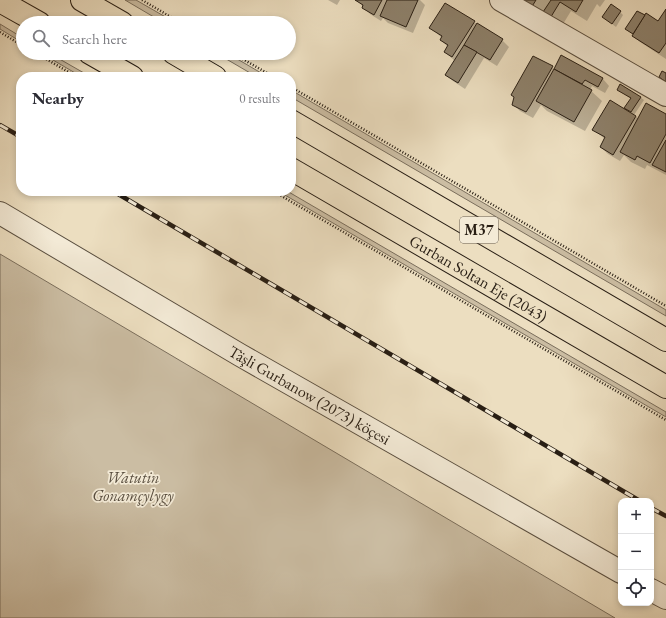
<!DOCTYPE html>
<html lang="en">
<head>
<meta charset="utf-8">
<style>
  body { margin:0; font-family:"EB Garamond",serif; background:#f7f7f7; color:#2b2b33 }
  .controls { position:absolute; right:12px; bottom:12px; display:grid; overflow:hidden; border-radius:8px; box-shadow:0 2px 6px #0003 }
  .controls button { width:36px; height:36px; display:grid; place-items:center; padding:0; border:0; border-bottom:1px solid #e1e1e2; background:#fff; color:#2b2b33; font:20px sans-serif }
  .list { margin:0; padding:0; list-style:none }
  h2 { display:flex; justify-content:space-between; align-items:center; height:52px; margin:0; padding:0 16px; font-size:17px }
  h2 small { font-size:13px; font-weight:400; color:#7c7c81 }
  .icon { flex:none; width:22px; height:22px; fill:none; stroke:currentColor; stroke-width:2; stroke-linecap:round; stroke-linejoin:round }
  .map { position:relative; flex:none; width:666px; height:618px; overflow:hidden }
  .search { position:absolute; background:#fff; box-shadow:0 2px 6px #0003; left:16px; top:16px; width:280px; height:44px; display:flex; align-items:center; gap:10px; box-sizing:border-box; padding:0 14px; border-radius:22px; color:#7c7c81; font-size:15px }
  .panel { position:absolute; background:#fff; box-shadow:0 2px 6px #0003; left:16px; top:72px; width:280px; height:124px; border-radius:16px }
  .map>svg:first-child { display:block }
  .green { fill:#cbbda3; stroke:#7a6e5c }
  .shadow { fill:#0003 }
  .building { fill:#8e826d; stroke:#281e14 }
  .lines { fill:none; stroke-linecap:round; stroke-linejoin:round }
  .minor-casing { stroke:#594e3f; stroke-width:24 }
  .highway-casing { stroke:#281e14; stroke-width:24 }
  .path { stroke:#281e14; stroke-width:2.5; stroke-dasharray:1 2; stroke-linecap:butt }
  .minor { stroke:#f3ead6; stroke-width:22 }
  .highway { stroke:#ecdec0; stroke-width:22 }
  .rail-casing { stroke:#281e14; stroke-width:4.5 }
  .rail { stroke:#f3ead6; stroke-width:3; stroke-dasharray:9; stroke-linecap:butt }
  .labels { text-anchor:middle; stroke-width:3.5; stroke-linejoin:round; paint-order:stroke }
  .shield { fill:#f3ead6; stroke:#655b4e; stroke-width:1 }
  .shield-label { font-size:15px; font-weight:bold; fill:#281e14 }
  .street-label { font-size:16px; fill:#281e14; stroke:#f3ead6 }
  .park-label { font-size:16px; font-style:italic; fill:#594e3f; stroke:#f3ead6 }
</style>
</head>
<body>
<div class="map">
<svg width="666" height="618" viewBox="0 0 666 618">
  <rect width="100%" height="100%" fill="#ecdec0"/>
  <filter id="stains"><feTurbulence type="fractalNoise" baseFrequency=".005" numOctaves="4"/><feColorMatrix values="0 0 0 0 .2 0 0 0 0 .09 0 0 0 0 .02 0 0 0 .5 -.17"/></filter>
  <radialGradient id="worn" r=".72"><stop offset=".6" stop-color="#630" stop-opacity="0"/><stop offset="1" stop-color="#630" stop-opacity=".3"/></radialGradient>
  <g class="green">
    <path d="M125 0H136L176 23H164Z"/>
    <path d="M0 24 23 38V43L0 29Z"/>
    <path d="M41 53H49L91 77H82Z"/>
    <path d="M216 53H227L268 77H257Z"/>
    <path d="M291 90 666 310V316L291 97Z"/>
    <path d="M278 191H287L666 412V417Z"/>
    <path d="M0 254 615 618H0Z"/>
  </g>
  <g class="shadow">
    <path d="M328 0H340L337 5Z"/>
    <path d="M357 0H420L425 5 413 33 388 23 383 18 381 21 370 14Z"/>
    <path d="M514 0H605L600 7 597 4 587 21 571 11 560 29Z"/>
    <path d="M666 10V59L640 42 633 36 634 35 627 29 637 12 658 23Z"/>
    <path d="M620 12 623 15 616 27 603 17Z"/>
    <path d="M474 22 502 40 509 47 497 66 484 58 465 89 453 81 446 75 455 61 445 52 448 47 441 40 442 38 431 28Z"/>
    <path d="M562 56 603 79 609 86 605 93 592 86 590 90 602 101 585 131 547 111 541 105 533 118 520 111 513 104 515 98 512 95 552 67 555 70Z"/>
    <path d="M618 90 640 97 644 100 634 115 639 119 666 115V175L647 165 645 169 631 162 624 155 620 161 608 154 601 147 605 139 594 130 624 110 631 99Z"/>
  </g>
  <g class="building">
    <path d="M355 0H382L374 15 362 8 363 5Z"/>
    <path d="M387 0H418L406 27 380 16Z"/>
    <path d="M518 0H536L531 8Z"/>
    <path d="M551 0H583L576 12 560 2 549 20 541 15Z"/>
    <path d="M445 3 475 21 452 57 444 52 448 45 440 40 442 36 429 28Z"/>
    <path d="M611 4 621 11 612 24 602 17Z"/>
    <path d="M666 9V43L659 53 632 36 646 13 658 21Z"/>
    <path d="M637 11 645 15 633 34 625 29Z"/>
    <path d="M477 23 503 39 490 60 464 45Z"/>
    <path d="M464 45 477 52 458 83 445 75Z"/>
    <path d="M561 55 603 78 598 87 585 80 582 84 554 69Z"/>
    <path d="M533 56 553 66 530 106 526 112 512 105 514 97 511 95Z"/>
    <path d="M554 69 592 90 574 122 536 101Z"/>
    <path d="M662 71 666 73V82L659 77Z"/>
    <path d="M620 84 641 97 631 112 624 108 631 98 617 90Z"/>
    <path d="M610 100 636 116 613 155 600 147 605 137 592 130Z"/>
    <path d="M646 103 666 114V134L650 163 637 156 635 160 620 152Z"/>
    <path d="M666 140V172L652 165Z"/>
  </g>
  <g class="lines">
    <g class="minor-casing">
      <g id="minor">
        <path d="M501 0 666 95"/>
        <path id="s1" d="M0 213 240 355 621 572"/>
        <path d="M651 590 666 598"/>
      </g>
    </g>
    <g class="highway-casing">
      <g id="highway">
        <path d="M82 0 122 23"/>
        <path d="M0 1 39 23"/>
        <path d="M90 53 132 77"/>
        <path d="M174 53 215 77"/>
        <path d="M291 121 666 340"/>
        <path id="s2" d="M291 169 666 387"/>
      </g>
    </g>
    <g class="path">
      <path d="M142 0 181 23"/>
      <path d="M0 32 23 46"/>
      <path d="M36 53 77 77"/>
      <path d="M232 53 274 77"/>
      <path d="M291 87 666 306"/>
      <path d="M273 191 666 420"/>
    </g>
    <use href="#minor" class="minor"/>
    <use href="#highway" class="highway"/>
    <g class="rail-casing">
      <g id="rail">
        <path d="M0 125 21 137"/>
        <path d="M113 191 640 501"/>
        <path d="M651 508 666 516"/>
      </g>
    </g>
    <use href="#rail" class="rail"/>
  </g>
  <g class="labels">
    <rect class="shield" x="460" y="217" width="38" height="26" rx="3"/>
    <g class="shield-label">
      <text x="479" y="235">M37</text>
    </g>
    <g class="street-label">
      <text dy="6" stroke="none"><textPath href="#s2" startOffset="217">Gurban Soltan Eje (2043)</textPath></text>
      <text dy="6" stroke="none"><textPath href="#s1" startOffset="359">Täşli Gurbanow (2073) köçesi</textPath></text>
    </g>
    <g class="park-label">
      <text x="133" y="483">Watutin<tspan x="133" dy="18">Gonamçylygy</tspan></text>
    </g>
  </g>
  <rect width="100%" height="100%" filter="url(#stains)"/>
  <rect width="100%" height="100%" fill="url(#worn)"/>
</svg>
<div class="controls">
<button>+</button>
<button>−</button>
<button><svg class="icon" aria-label="locate" viewBox="0 0 24 24"><circle cx="12" cy="12" r="6"/><path d="M12 2v4M12 18v4M2 12h4M18 12h4"/></svg></button>
</div>
<div class="search"><svg class="icon" aria-label="search" viewBox="0 0 24 24"><circle cx="10" cy="10" r="6"/><path d="M15 15l6 6"/></svg>Search here</div>
<section class="panel">
<h2>Nearby<small>0 results</small></h2>
<ul class="list">
</ul>
</section>
</div>
</body>
</html>
